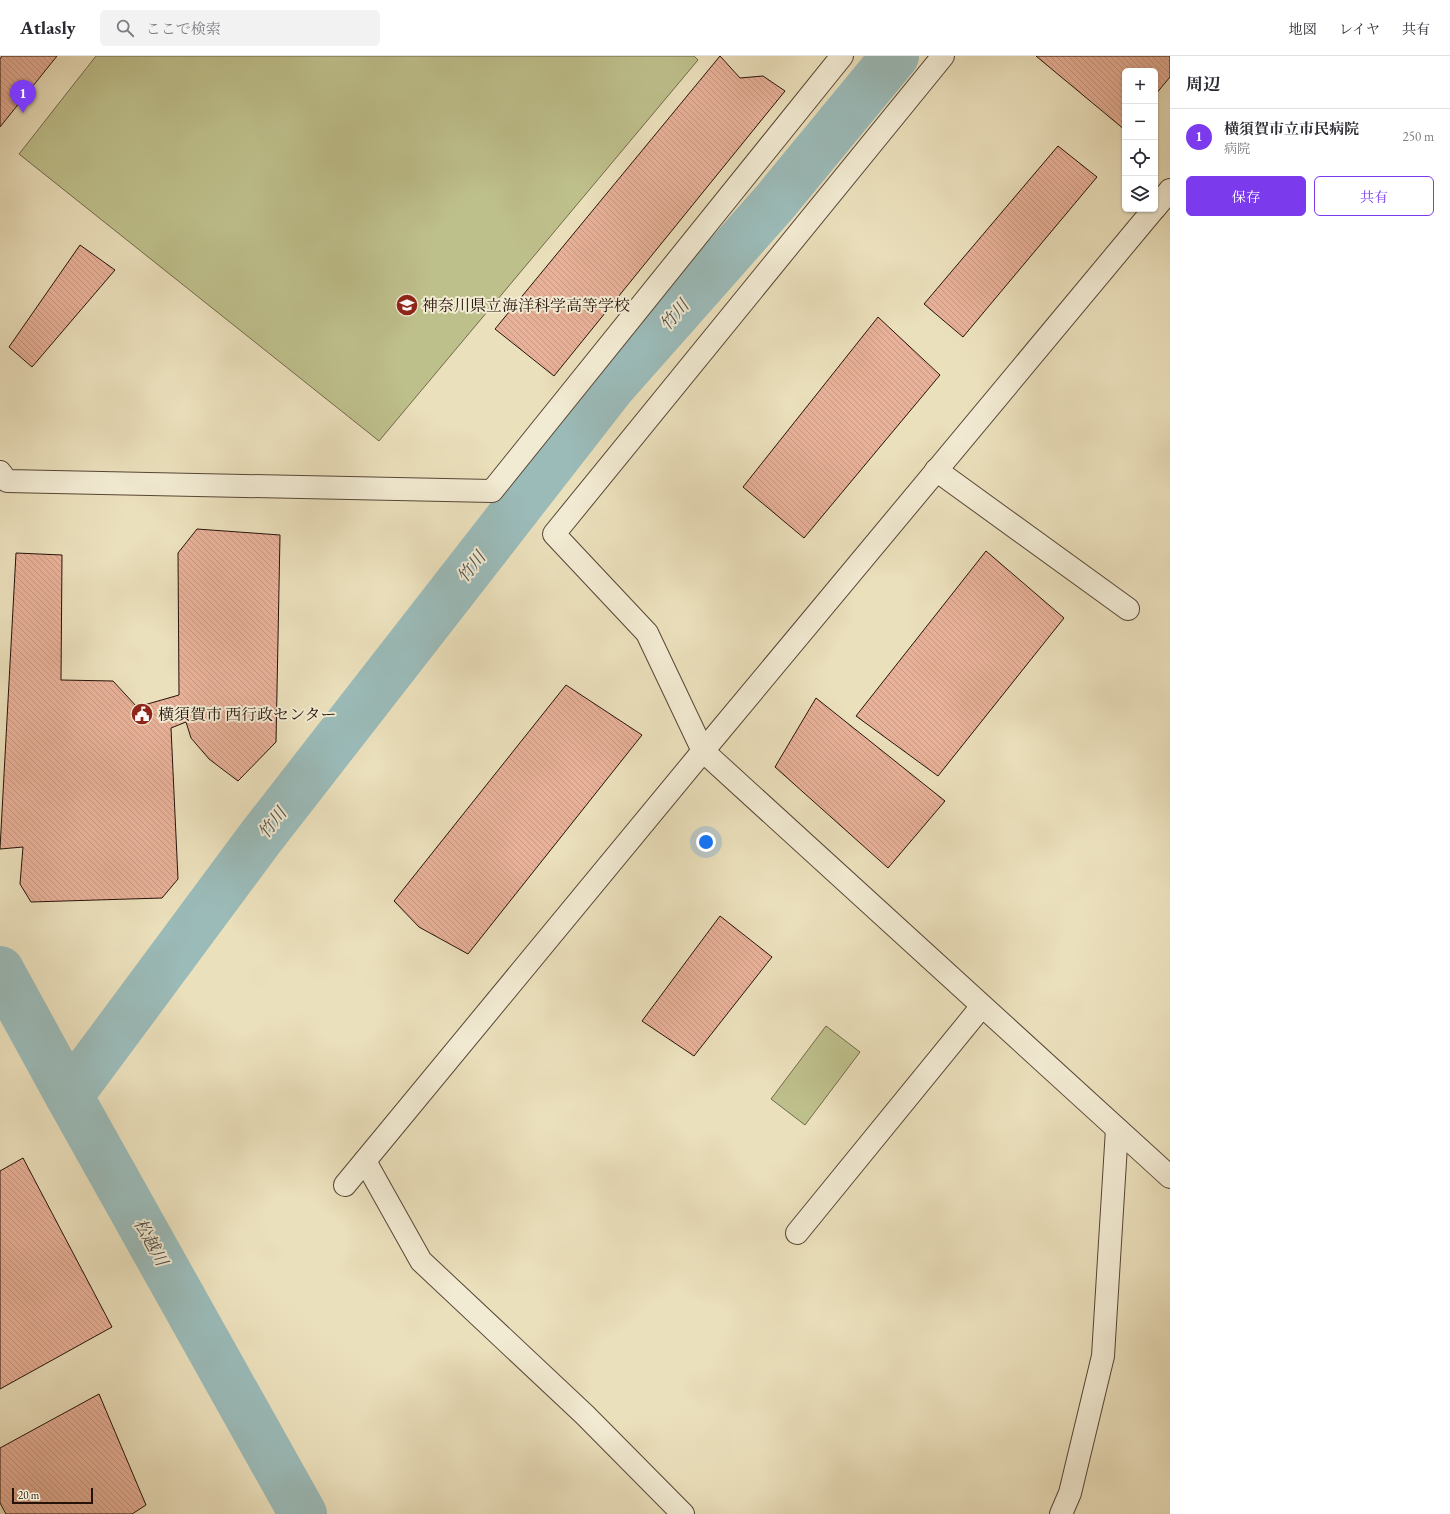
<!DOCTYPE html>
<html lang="ja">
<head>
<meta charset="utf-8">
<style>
  body { margin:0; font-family:"EB Garamond","Noto Serif JP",serif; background:#f2f2f3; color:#2b2b33 }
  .controls { position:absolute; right:12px; top:12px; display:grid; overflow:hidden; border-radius:6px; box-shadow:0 1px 3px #0004 }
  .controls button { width:36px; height:36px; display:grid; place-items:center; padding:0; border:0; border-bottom:1px solid #e1e1e2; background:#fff; color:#2b2b33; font:20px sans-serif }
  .scale { position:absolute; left:12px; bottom:10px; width:81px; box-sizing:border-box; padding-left:4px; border:2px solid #261209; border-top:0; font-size:11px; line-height:14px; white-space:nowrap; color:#261209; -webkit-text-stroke:3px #f2ebd3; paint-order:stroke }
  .you { position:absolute; left:706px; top:786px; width:14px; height:14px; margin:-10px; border:3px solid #fff; border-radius:50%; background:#1a73e8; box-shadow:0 0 0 6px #1a73e833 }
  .badge { display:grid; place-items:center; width:26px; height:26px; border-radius:50%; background:#7c3aed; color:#fff; font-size:13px; font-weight:700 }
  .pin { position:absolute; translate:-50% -33px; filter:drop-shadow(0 1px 2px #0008) }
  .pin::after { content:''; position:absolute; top:21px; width:14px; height:12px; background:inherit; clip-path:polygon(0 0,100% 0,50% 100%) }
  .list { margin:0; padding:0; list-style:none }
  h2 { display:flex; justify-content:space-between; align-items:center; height:52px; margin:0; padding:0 16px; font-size:17px }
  h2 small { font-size:13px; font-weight:400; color:#7c7c81 }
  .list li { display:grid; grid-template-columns:26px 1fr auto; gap:12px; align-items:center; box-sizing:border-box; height:56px; padding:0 16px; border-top:1px solid #e1e1e2 }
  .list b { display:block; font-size:15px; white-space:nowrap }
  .list p { margin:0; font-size:13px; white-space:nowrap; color:#7c7c81 }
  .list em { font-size:13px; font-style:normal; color:#7c7c81 }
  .actions { display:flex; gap:8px; padding:12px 16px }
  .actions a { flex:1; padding:9px 0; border:1px solid #7c3aed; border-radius:6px; text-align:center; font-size:14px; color:#7c3aed }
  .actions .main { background:#7c3aed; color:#fff }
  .icon { flex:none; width:22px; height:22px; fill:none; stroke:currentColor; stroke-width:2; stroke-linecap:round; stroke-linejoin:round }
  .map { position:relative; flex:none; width:1170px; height:1458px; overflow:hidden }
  header { display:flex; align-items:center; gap:24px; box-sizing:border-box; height:56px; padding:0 20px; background:#fff; border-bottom:1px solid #e1e1e2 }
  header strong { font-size:19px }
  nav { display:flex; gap:22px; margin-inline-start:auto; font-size:14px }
  .search { width:280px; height:36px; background:#f2f2f3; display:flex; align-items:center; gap:10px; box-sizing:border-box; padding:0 14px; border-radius:6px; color:#7c7c81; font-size:15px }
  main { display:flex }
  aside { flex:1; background:#fff }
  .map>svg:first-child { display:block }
  .park { fill:#bec08c; stroke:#72694a }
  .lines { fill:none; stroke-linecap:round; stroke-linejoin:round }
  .river { stroke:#9bbbb9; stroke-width:48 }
  .building { fill:url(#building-back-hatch); stroke:#261209 }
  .minor-casing { stroke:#574636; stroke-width:24 }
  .minor { stroke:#f2ebd3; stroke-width:22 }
  .labels { text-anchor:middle; stroke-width:4; stroke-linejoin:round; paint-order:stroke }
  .poi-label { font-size:16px; fill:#261209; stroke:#f2ebd3; text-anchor:start }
  .water-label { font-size:17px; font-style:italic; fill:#4f4d47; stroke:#f2ebd3 }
</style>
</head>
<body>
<header>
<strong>Atlasly</strong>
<div class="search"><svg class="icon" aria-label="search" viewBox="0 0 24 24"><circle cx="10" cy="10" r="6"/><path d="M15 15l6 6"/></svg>ここで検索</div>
<nav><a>地図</a><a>レイヤ</a><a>共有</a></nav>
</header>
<main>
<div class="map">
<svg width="1170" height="1458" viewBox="0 0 1170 1458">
  <defs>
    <pattern id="building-back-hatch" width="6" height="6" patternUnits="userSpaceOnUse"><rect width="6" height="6" fill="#e8b199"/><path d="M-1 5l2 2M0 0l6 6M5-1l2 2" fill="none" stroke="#c79782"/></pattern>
  </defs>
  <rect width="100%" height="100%" fill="#ebe0bc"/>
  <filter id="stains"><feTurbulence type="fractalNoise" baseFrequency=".005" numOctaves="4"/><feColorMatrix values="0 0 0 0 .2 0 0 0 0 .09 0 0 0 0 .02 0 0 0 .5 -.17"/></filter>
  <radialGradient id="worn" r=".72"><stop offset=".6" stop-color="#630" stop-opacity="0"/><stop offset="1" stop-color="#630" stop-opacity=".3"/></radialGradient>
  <g class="park">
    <path d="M96 0H694L698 4 379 385 19 98Z"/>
    <path d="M826 970 860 996 805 1069 771 1043Z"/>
  </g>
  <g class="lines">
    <g class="river">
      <path d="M0 914 69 1040 303 1458"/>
      <path d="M69 1040 261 781 612 330 774 147 895 0"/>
    </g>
  </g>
  <g class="building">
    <path d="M2 0H57L0 71V3Z"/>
    <path d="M720 0 740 22 763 20 785 35 554 320 495 273Z"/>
    <path d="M1036 0H1170V21L1155 39V15H1125V74Z"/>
    <path d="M1058 90 1097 121 963 281 924 248Z"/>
    <path d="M80 189 115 214 32 311 9 291Z"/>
    <path d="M878 261 940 319 804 482 743 431Z"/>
    <path d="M197 473 280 479 276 686 238 725 209 703 191 682 186 666 171 672 178 823 162 842 31 846 20 828 23 791 0 793 16 497 62 499 61 624 113 625 137 651 179 639 178 497Z"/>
    <path d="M986 495 1064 562 938 720 856 660Z"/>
    <path d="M566 629 642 679 468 898 419 871 394 845Z"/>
    <path d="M816 642 945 745 888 812 775 711Z"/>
    <path d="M720 860 772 901 694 1000 642 965Z"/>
    <path d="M23 1102 112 1271 0 1333V1115Z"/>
    <path d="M99 1338 146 1449 132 1458H6L0 1447V1392Z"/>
  </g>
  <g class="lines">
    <g class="minor-casing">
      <g id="minor">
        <path d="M943 0 554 478 647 577 703 695 1170 1121"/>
        <path d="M1155 152 1170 134"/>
        <path d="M936 414 1128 553"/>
        <path d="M0 416 7 425 492 435 842 0"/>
        <path d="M365 1105 421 1205 585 1359 683 1458"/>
        <path d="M345 1129 703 695 1154 153"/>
        <path d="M797 1177 982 950"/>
        <path d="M1061 1458 1070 1437 1103 1300 1117 1073"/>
      </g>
    </g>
    <use href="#minor" class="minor"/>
  </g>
  <defs>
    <g id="school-disc" transform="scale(1.15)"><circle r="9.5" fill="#8f2418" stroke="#f2ebd3"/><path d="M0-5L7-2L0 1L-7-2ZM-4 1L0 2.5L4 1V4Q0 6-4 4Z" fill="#fff"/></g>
    <g id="civic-disc" transform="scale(1.15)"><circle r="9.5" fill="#8f2418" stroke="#f2ebd3"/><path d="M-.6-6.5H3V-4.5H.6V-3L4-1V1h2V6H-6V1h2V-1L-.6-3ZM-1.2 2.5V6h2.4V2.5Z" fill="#fff"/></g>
  </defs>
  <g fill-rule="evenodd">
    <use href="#school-disc" x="407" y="249"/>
    <use href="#civic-disc" x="142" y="658"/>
  </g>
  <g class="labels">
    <g class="poi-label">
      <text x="422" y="255">神奈川県立海洋科学高等学校</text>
      <text x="158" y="664">横須賀市 西行政センター</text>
    </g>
    <g class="water-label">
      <text transform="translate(674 259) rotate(-49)" y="6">竹川</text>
      <text transform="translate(471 511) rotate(-52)" y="6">竹川</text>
      <text transform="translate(272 767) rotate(-52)" y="6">竹川</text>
      <text transform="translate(151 1186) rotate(61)" y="6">松越川</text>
    </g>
  </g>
  <rect width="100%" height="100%" filter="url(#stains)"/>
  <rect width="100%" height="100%" fill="url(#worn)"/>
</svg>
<div class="controls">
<button>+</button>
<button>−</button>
<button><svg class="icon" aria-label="locate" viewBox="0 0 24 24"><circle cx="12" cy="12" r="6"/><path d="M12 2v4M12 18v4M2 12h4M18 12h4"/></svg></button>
<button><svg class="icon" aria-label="layers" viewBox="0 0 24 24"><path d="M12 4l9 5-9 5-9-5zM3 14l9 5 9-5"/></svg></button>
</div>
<div class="scale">20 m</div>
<div class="you"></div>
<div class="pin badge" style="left:23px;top:57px">1</div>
</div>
<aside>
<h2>周辺<small></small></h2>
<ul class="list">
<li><span class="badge">1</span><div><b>横須賀市立市民病院</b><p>病院</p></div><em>250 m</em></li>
</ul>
<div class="actions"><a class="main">保存</a><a>共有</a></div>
</aside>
</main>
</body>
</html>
